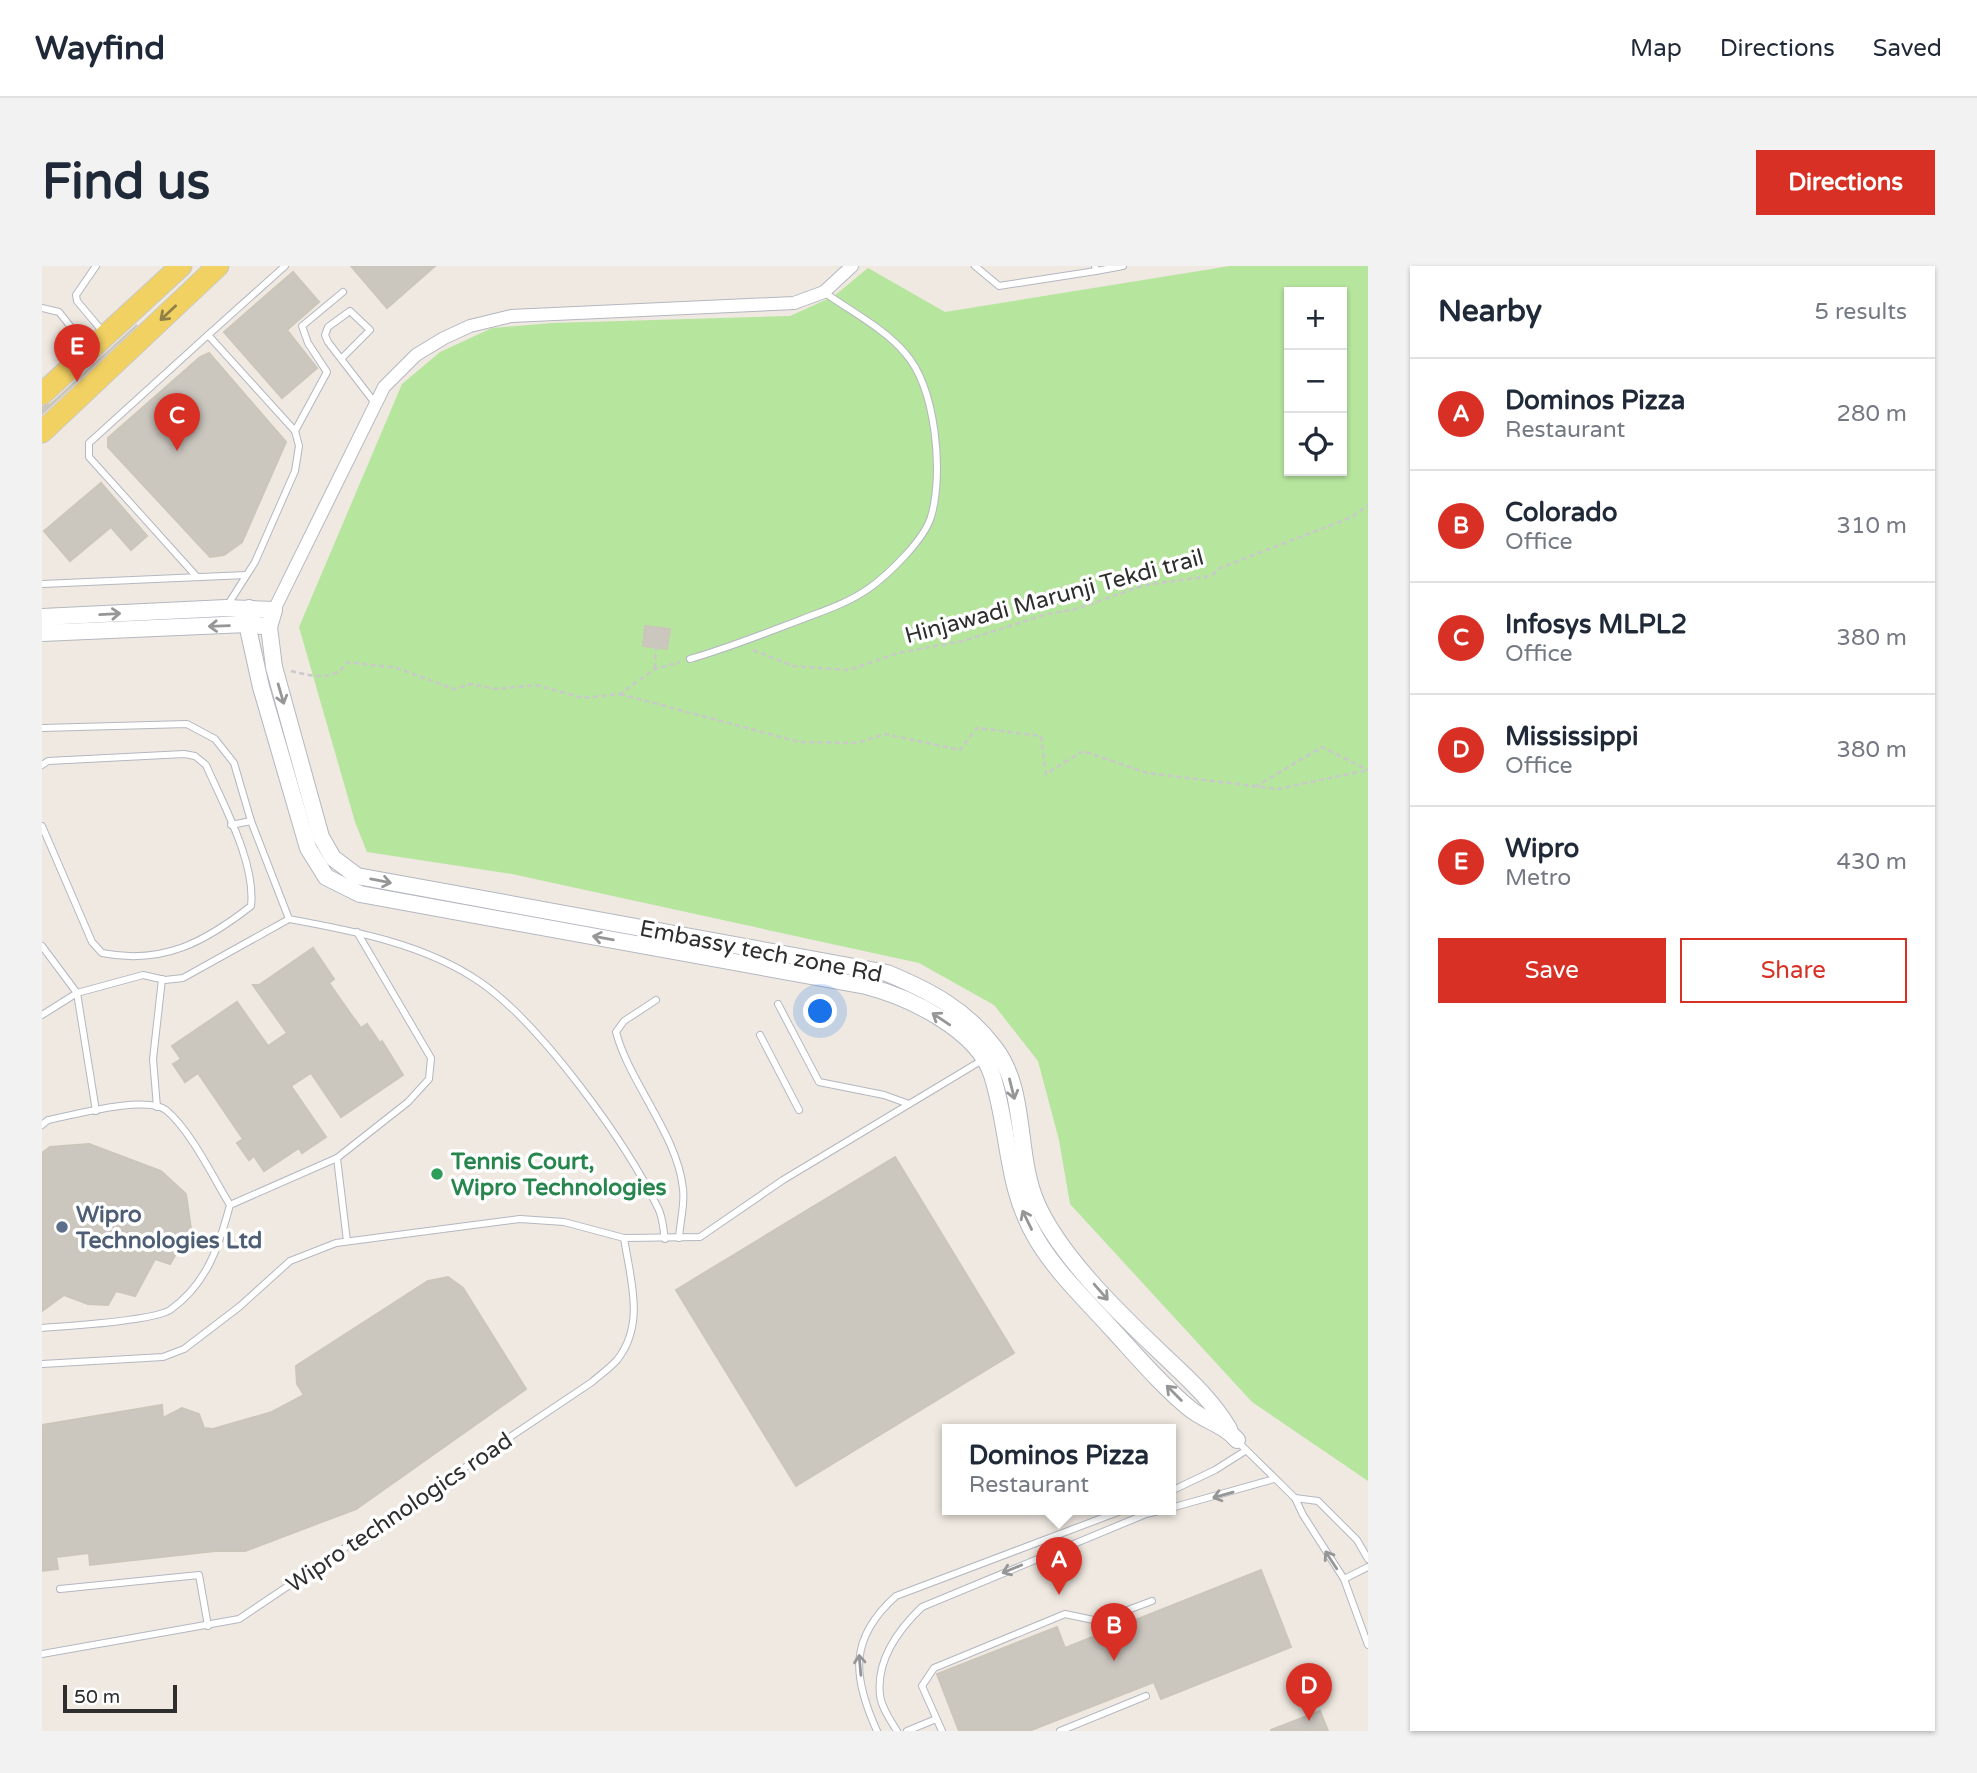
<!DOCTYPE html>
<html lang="en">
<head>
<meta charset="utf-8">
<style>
  body { margin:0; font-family:"Varela Round",sans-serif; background:#f2f2f3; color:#1f2937 }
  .controls { position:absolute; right:21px; top:21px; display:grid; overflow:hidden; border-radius:0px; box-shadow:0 2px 5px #0004 }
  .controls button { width:63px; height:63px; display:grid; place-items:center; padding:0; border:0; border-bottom:2px solid #e0e1e3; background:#fff; color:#1f2937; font:35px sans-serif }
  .scale { position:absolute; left:21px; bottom:18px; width:114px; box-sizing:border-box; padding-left:7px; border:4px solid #2e2e2e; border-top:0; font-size:19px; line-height:24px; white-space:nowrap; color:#2e2e2e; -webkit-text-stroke:5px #fff; paint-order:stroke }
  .you { position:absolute; left:779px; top:746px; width:24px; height:24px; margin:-18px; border:5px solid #fff; border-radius:50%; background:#1a73e8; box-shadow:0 0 0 10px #1a73e833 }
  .badge { display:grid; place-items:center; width:46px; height:46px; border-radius:50%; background:#d93025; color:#fff; font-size:23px; font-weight:700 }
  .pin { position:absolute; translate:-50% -58px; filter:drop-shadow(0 2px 4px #0008) }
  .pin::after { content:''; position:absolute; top:37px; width:24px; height:21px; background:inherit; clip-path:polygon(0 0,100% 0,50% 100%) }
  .popup { position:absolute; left:900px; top:1158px; width:234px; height:91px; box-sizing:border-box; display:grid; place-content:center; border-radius:0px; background:#fff; filter:drop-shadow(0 2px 5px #0005); font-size:23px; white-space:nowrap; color:#747a83 }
  .popup b { font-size:26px; color:#1f2937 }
  .popup::after { content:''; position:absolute; left:50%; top:100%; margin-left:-14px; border:14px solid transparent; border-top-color:#fff }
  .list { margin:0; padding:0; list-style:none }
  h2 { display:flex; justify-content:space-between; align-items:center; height:91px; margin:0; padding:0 28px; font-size:30px }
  h2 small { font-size:23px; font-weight:400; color:#747a83 }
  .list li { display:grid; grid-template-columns:46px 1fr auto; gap:21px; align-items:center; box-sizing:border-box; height:112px; padding:0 28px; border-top:2px solid #e0e1e3 }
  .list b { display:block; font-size:26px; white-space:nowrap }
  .list p { margin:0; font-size:23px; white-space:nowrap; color:#747a83 }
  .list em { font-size:23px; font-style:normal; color:#747a83 }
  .actions { display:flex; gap:14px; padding:21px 28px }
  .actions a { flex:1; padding:16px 0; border:2px solid #d93025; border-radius:0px; text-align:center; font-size:24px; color:#d93025 }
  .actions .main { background:#d93025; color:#fff }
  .icon { flex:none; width:38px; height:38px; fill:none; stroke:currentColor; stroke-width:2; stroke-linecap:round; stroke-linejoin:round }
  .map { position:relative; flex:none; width:1326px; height:1465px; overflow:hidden; border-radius:0px }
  header { display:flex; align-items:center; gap:42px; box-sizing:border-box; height:98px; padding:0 35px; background:#fff; border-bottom:2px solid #e0e1e3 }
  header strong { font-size:33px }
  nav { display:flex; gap:38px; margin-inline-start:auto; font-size:24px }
  .intro { display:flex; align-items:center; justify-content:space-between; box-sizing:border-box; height:168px; padding:0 42px }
  h1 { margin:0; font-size:49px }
  .button { padding:18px 32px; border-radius:0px; background:#d93025; color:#fff; font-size:24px; font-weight:700 }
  main { display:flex; gap:42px; padding:0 42px }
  aside { flex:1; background:#fff; border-radius:0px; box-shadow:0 2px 5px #0004 }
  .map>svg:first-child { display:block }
  .green { fill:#b6e59e; fill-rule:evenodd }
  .building { fill:#cbc7bf; stroke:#cbc5ba; stroke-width:2 }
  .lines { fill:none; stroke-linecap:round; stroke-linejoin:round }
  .service-casing { stroke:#b4b7c1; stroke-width:8 }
  .minor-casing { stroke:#b4b7c1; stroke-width:14 }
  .tertiary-casing { stroke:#b4b7c1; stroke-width:18 }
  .primary-casing { stroke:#c9c9c9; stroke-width:23 }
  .path { stroke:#c9c9c9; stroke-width:2.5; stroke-dasharray:5 3.5; stroke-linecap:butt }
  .service { stroke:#fff; stroke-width:6 }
  .minor { stroke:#fff; stroke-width:12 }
  .tertiary { stroke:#fff; stroke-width:16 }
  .primary { stroke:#f2d163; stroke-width:21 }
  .oneway { stroke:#908048 }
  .oneway2 { stroke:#969696 }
  .leisure-dot { fill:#2e9e5b; stroke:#fff; stroke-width:2.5 }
  .service-dot { fill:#5c6f8a; stroke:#fff; stroke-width:2.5 }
  .labels { text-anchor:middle; stroke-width:7; stroke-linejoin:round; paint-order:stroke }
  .street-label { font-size:23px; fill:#2e2e2e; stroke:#fff }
  .leisure-label { font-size:23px; font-weight:bold; fill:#27864d; stroke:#fff; text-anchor:start }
  .service-label { font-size:23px; font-weight:bold; fill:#4e5e75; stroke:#fff; text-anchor:start }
</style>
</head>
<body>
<header>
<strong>Wayfind</strong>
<nav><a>Map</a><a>Directions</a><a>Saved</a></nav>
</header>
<div class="intro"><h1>Find us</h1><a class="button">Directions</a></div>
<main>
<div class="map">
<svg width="1326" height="1465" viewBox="0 0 1326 1465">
  <rect width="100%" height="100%" fill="#efe9e1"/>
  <path class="green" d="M1188 0H1326V1215L1210 1136 1028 938 1017 874 996 795 952 739 877 697 470 608 325 586 313 556 257 361 360 118 398 86 450 62 510 57 748 50 792 30 826 2 903 46ZM1247 26H1300V205H1247Z"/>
  <g class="building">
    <path d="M309 0H393L345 42Z"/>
    <path d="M251 6 277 36 245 64 275 102 240 132 182 66Z"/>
    <path d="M95 59 0 148V141L9 138Z"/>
    <path d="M167 87 244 176 200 276 182 289 168 291 66 181V172L158 91Z"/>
    <path d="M59 217 105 270 89 284 69 261 28 295 2 265Z"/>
    <path d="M603 360 628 363 625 383 601 380Z"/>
    <path d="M271 682 292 713 287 717 308 747 319 762 325 758 338 777 340 775 361 809 299 851 269 807 249 820 284 871 260 887 257 882 222 905 212 890 207 894 195 877 201 873 156 807 143 816 131 798 139 793 130 780 195 736 226 780 245 767 211 719H217Z"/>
    <path d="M47 878 119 905 144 928 149 963 128 998 113 993 93 1030 74 1025 66 1039 46 1038 22 1029 0 1045V887L8 881Z"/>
    <path d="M853 891 972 1087 754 1220 634 1024Z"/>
    <path d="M406 1011 421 1022 484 1123 314 1243 203 1285H173L48 1299 47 1287 14 1291 16 1303 0 1305V1159L120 1139 121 1152 140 1142 157 1148 162 1162 171 1163 230 1146 262 1129 255 1118 254 1100 386 1015Z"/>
    <path d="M1219 1304 1249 1381 1119 1433 1112 1416 987 1465H917L895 1408 1015 1361 1023 1382Z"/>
    <path d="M1278 1445 1286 1465H1229V1464Z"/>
  </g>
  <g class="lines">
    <g class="service-casing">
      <g id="service">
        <path d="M54 0 34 29 35 35 61 66"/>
        <path d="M933 0 957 20 1054 5"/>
        <path d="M1053 0 1054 5 1081 0"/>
        <path d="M0 42 17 46 44 80"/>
        <path d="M299 93 328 64 308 45 286 61 283 69 286 76 333 137"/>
        <path d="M253 165 285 106 266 77 260 60 301 26"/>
        <path d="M155 311 47 191V177L166 69"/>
        <path d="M0 318 204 309"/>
        <path d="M185 340 213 296 253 205 257 180 253 165 166 69 243 0"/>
        <path d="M648 393C686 382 721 368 758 354 781 345 806 337 826 323 846 309 882 274 889 251 902 207 894 122 863 87 842 62 808 45 782 26"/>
        <path d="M0 462 145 458 173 473 192 497 209 555 247 653C312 665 383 678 438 716 499 758 584 876 616 942 621 951 621 963 623 973"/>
        <path d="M0 499 6 495 142 488 153 490 164 499C181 538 214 597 209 640 163 676 121 699 60 687L50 676 0 560"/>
        <path d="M189 559 209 555"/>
        <path d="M0 680 35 727 101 709 123 714 141 712 247 653"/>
        <path d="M614 734 582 755 574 766C587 816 636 870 641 923 643 938 638 956 637 972"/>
        <path d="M736 738 777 816 842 829 867 838"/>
        <path d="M0 749 35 727 54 845"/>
        <path d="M718 769 757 844"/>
        <path d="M115 841 111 793 120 713"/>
        <path d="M0 859 6 854C31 849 104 829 124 844 149 865 171 911 188 939 177 980 165 1018 128 1044 111 1055 24 1060 0 1062"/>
        <path d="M295 892 305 975"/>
        <path d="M188 939 295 892 366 836 387 813 389 792 315 666"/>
        <path d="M0 1098 121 1091 142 1083 197 1041 248 995 294 977 478 953 522 956 582 972 658 971 741 914 942 793"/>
        <path d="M1196 1176 1253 1232 1261 1249 1302 1313 1326 1379"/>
        <path d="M1129 1225 1173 1204 1203 1185"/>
        <path d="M1253 1232 1276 1235 1315 1274 1326 1293"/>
        <path d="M1129 1242 1232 1213"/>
        <path d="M1302 1313 1326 1301"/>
        <path d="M18 1323 157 1309 166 1360"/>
        <path d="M0 1388 197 1353 550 1116C558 1109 568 1102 575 1094 604 1058 588 1012 582 972"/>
        <path d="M835 1465C810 1410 807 1372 854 1330L1084 1243"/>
        <path d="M855 1465C849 1455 839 1441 838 1429 834 1394 856 1364 880 1341L1104 1248 1125 1243"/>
        <path d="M865 1465 894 1453"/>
        <path d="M900 1465 880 1420 892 1402 1023 1348 1056 1355 1110 1335"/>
        <path d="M1018 1465 1104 1430"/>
      </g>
    </g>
    <g class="minor-casing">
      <path id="minor" d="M232 344 342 121 374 89 402 72 428 60 469 50 752 37 782 26 810 0"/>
    </g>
    <g class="tertiary-casing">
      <g id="tertiary">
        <path d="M207 342 205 358 219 421 266 582 284 611 318 628 824 720C867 731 936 764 950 809 968 865 963 919 994 972 1014 1006 1043 1033 1069 1062 1094 1089 1119 1119 1147 1142 1162 1155 1182 1158 1195 1174"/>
        <path d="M0 351 184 342 232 344 227 361 205 358 0 367"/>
        <path d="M227 361 232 401 279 571 291 592 315 610 845 707C888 725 923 743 952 781 986 824 973 889 995 938 1018 990 1076 1046 1117 1085 1143 1110 1169 1132 1187 1163"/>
      </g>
    </g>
    <g class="primary-casing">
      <g id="primary">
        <path d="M0 128 139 0"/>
        <path d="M0 166 176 0"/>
      </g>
    </g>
    <g class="path">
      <path d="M711 384 751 400 807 404 856 387 921 375 1005 348 1031 344 1103 319 1169 310 1178 302 1310 251 1326 239"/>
      <path d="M613 402 614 381"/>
      <path d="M249 405C270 410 292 416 306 396L355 402 412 423 429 418 454 423 494 419 541 432 578 428 613 403 638 396"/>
      <path d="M578 428 757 476 815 477 843 468 918 484 935 462 999 470 1004 508 1041 485 1105 507 1236 523 1326 504"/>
      <path d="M1213 521 1280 481 1326 504"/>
    </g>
    <use href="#service" class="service"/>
    <use href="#minor" class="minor"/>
    <use href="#tertiary" class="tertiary"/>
    <use href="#primary" class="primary"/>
  </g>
  <defs><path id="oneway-shaft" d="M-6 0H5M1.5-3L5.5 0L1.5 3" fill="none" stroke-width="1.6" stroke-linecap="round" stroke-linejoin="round" transform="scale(1.75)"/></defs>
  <use class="oneway" href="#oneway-shaft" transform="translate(126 47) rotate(137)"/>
  <g class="oneway2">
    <use href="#oneway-shaft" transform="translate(68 348) rotate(-3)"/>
    <use href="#oneway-shaft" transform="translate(177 360) rotate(178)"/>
    <use href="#oneway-shaft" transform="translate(239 428) rotate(74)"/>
    <use href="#oneway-shaft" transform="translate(339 615) rotate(11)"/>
    <use href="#oneway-shaft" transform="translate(561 672) rotate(-170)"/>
    <use href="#oneway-shaft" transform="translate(899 753) rotate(-146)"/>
    <use href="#oneway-shaft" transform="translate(970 823) rotate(76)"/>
    <use href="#oneway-shaft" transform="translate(985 954) rotate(-116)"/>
    <use href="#oneway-shaft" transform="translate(1059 1026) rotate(49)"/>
    <use href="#oneway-shaft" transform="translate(1132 1127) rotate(-135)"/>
    <use href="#oneway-shaft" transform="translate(1181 1229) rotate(164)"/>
    <use href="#oneway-shaft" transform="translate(1289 1294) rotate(-123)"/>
    <use href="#oneway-shaft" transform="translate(970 1303) rotate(158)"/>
    <use href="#oneway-shaft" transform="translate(818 1399) rotate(-95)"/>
  </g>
  <circle class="leisure-dot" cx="395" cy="908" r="7"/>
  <circle class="service-dot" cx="20" cy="961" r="7"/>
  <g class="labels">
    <g class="street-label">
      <text transform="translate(1012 330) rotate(-15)" y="8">Hinjawadi Marunji Tekdi trail</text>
      <text transform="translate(719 685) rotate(11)" y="8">Embassy tech zone Rd</text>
      <text transform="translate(357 1246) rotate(-34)" y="8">Wipro technologics road</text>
    </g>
    <g class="leisure-label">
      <text x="409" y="903">Tennis Court,<tspan x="409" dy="26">Wipro Technologies</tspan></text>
    </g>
    <g class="service-label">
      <text x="34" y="956">Wipro<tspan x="34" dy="26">Technologies Ltd</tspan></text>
    </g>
  </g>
</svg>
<div class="controls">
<button>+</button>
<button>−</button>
<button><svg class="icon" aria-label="locate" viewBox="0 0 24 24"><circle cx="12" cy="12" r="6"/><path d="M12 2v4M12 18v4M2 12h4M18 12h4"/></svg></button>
</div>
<div class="scale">50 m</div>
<div class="you"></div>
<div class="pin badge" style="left:1017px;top:1329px">A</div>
<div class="popup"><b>Dominos Pizza</b>Restaurant</div>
<div class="pin badge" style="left:1072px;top:1395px">B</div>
<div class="pin badge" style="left:135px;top:185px">C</div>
<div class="pin badge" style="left:1267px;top:1455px">D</div>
<div class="pin badge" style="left:35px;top:116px">E</div>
</div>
<aside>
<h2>Nearby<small>5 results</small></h2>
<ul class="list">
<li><span class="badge">A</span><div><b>Dominos Pizza</b><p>Restaurant</p></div><em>280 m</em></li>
<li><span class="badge">B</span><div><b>Colorado</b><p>Office</p></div><em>310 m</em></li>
<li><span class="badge">C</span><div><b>Infosys MLPL2</b><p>Office</p></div><em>380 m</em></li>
<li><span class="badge">D</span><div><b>Mississippi</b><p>Office</p></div><em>380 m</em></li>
<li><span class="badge">E</span><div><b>Wipro</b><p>Metro</p></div><em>430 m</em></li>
</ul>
<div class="actions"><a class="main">Save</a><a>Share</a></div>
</aside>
</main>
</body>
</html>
